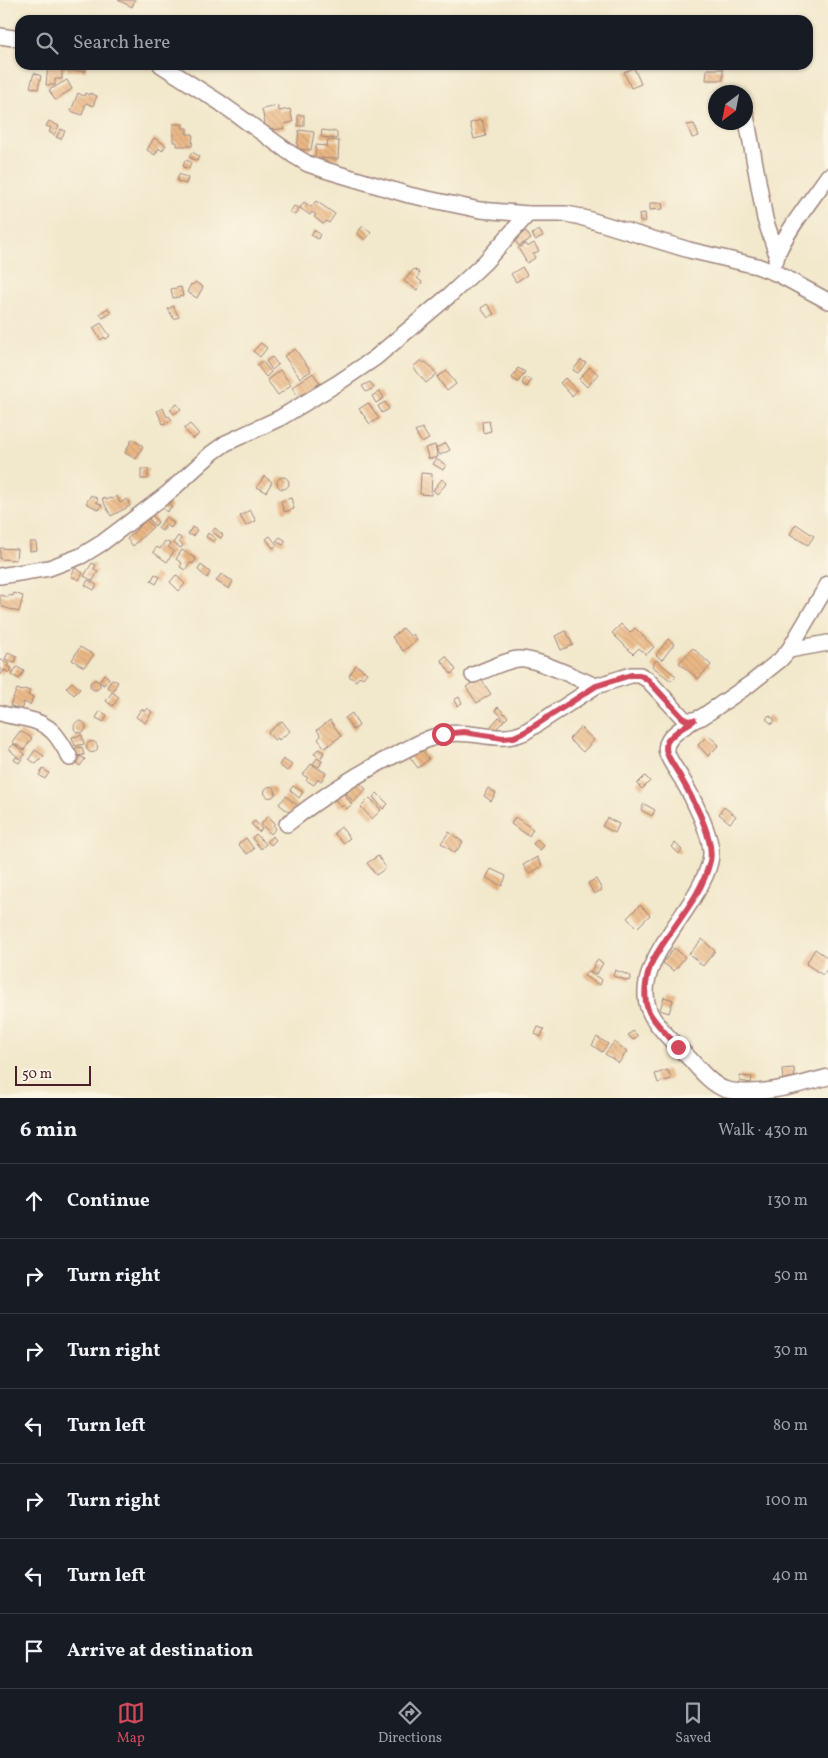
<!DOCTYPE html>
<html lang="en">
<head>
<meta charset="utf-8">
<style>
  body { margin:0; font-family:Vollkorn,serif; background:#242831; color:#f1f3f6 }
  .compass { position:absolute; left:708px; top:85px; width:45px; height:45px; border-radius:50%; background:#171b24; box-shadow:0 1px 4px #0004; rotate:212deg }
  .scale { position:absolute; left:15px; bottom:12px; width:76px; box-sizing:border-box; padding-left:5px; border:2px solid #4a1f2b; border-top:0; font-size:14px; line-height:18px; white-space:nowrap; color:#4a1f2b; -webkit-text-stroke:4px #fcf5e5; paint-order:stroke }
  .stop { position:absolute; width:15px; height:15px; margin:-11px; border:4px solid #d1495b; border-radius:50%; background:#fff }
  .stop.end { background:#d1495b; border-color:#fff; box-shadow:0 1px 5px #0008 }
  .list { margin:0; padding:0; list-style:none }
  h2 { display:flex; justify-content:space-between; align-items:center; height:65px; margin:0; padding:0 20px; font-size:21px }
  h2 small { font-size:16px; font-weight:400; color:#9ea1a6 }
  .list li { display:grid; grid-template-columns:32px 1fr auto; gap:15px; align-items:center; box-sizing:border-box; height:75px; padding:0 20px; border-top:1px solid #363941 }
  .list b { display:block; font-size:19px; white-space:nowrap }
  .list em { font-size:16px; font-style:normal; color:#9ea1a6 }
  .icon { flex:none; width:28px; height:28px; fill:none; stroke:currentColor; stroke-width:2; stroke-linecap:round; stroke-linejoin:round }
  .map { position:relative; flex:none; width:828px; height:1098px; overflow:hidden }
  .search { position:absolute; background:#171b24; box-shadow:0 1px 4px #0004; left:15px; right:15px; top:15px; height:55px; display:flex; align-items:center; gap:12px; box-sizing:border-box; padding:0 18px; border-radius:15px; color:#9ea1a6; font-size:19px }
  .sheet { height:590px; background:#171b24 }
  nav { display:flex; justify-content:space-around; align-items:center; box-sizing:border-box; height:70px; border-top:1px solid #363941; background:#171b24; font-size:14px; color:#9ea1a6 }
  nav a { display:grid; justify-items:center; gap:2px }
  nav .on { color:#d1495b }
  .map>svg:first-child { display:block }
  .building { fill:url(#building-back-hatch) }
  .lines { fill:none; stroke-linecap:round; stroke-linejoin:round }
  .minor-casing { stroke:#9e847c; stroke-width:18 }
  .minor { stroke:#fff; stroke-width:15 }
  .route { stroke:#d1495b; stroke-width:6 }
</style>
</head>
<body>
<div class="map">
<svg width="828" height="1098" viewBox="0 0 828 1098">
  <defs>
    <pattern id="building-back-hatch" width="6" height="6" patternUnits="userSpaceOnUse" patternTransform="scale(1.25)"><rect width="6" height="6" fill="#ebb885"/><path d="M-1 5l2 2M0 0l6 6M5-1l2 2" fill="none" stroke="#cb9e73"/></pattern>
  </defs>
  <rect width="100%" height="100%" fill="#fcf5e5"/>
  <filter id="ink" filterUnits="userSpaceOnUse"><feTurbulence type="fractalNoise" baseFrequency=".02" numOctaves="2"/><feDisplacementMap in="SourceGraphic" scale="10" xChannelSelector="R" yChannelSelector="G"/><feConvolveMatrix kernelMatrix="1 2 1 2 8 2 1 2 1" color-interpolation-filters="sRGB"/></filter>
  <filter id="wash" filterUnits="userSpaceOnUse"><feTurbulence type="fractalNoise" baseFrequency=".0096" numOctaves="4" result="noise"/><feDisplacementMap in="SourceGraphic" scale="20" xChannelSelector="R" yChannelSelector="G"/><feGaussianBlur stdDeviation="1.12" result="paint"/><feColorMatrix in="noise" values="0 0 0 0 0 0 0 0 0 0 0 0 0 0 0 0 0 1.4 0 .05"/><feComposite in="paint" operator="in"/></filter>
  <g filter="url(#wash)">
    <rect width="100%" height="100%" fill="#f2e8cc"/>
    <g id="blocks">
      <g class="building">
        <path d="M118 0H135L132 7Z"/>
        <path d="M48 65H66L65 71H62V79H55V85H46Z"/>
        <rect x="67" y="65" width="19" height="6"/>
        <path d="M634 68 641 84 631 88 624 72Z"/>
        <path d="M707 69H723V80H706Z"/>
        <path d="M34 73 41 76 38 89 30 87Z"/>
        <path d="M67 80 72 89 55 100 49 90Z"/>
        <path d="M78 93 84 96 85 93 89 95 90 93 97 96 93 106 86 103 82 115 71 111Z"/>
        <path d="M278 106 279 111 290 109 293 122 284 124 285 128 274 130V128L266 129 262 109Z"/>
        <rect x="298" y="115" width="6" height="11"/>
        <path d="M482 120 486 136 474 139 470 123Z"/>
        <path d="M49 121 59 126 54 135 49 132 51 128 46 126Z"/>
        <path d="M173 124H183V128H187V134H193L192 146H177V142H173Z"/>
        <path d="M694 124 699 136 692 138 687 125Z"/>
        <path d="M61 129 65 131 61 139 56 137Z"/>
        <path d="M299 130 314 132 311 150 297 149Z"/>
        <path d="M322 130 337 132V139L321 137Z"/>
        <path d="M154 138 166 145 162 151 159 148 155 155 147 150Z"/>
        <path d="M328 140 339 141 338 159 315 158 316 145 327 146Z"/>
        <path d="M192 152 199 156 197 161 189 157Z"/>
        <path d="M185 160 191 162 189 169 183 167Z"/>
        <path d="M179 174 188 178 186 184 177 181Z"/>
        <path d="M316 201 335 214 329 223 326 221 324 224 314 217 316 215 312 212 310 215 300 208 304 202 311 207Z"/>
        <path d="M650 203H662L663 209 650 210Z"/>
        <path d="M294 206 299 208 295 215 290 212Z"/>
        <path d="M645 213 646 221 640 222 639 214Z"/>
        <path d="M363 226 371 233 365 240 357 233Z"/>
        <path d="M314 230 320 234 318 239 311 235Z"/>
        <path d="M539 230 543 236 535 240 532 234Z"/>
        <path d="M526 231 531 239 519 246 514 239Z"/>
        <path d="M534 243 539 251 533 254 535 258 527 263 518 248 525 244 527 247Z"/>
        <path d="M522 267 527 275 516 282 511 274Z"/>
        <path d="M414 269 420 273 417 278 422 282 417 290 404 281Z"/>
        <path d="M195 282 203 287 197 298 187 292 191 284 193 285Z"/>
        <path d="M181 287 183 296 173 298 171 289Z"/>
        <path d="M487 304 494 314 488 318 481 308Z"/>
        <path d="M173 306 179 317 174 319 168 309Z"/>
        <path d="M108 308 111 313 103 318 100 313Z"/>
        <path d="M101 323 110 336 106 339 104 337 101 340 93 328Z"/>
        <path d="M261 343 267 348 260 357 253 351Z"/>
        <path d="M295 349 311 371 300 378 284 356Z"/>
        <path d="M272 357 278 365 272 370 266 361Z"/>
        <path d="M421 360 424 363 426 362 437 374 426 383 413 367Z"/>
        <path d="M581 360 586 363 578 373 573 370Z"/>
        <path d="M262 361 271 372 266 377 257 365Z"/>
        <path d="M590 367 598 374 587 387 579 379Z"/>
        <path d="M518 368 525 372 518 382 512 378Z"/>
        <path d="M280 370 291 385 278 395 267 380Z"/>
        <path d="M447 371 456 384 447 391 437 377Z"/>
        <path d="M313 373 320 383 298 397 292 387Z"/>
        <path d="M525 377 531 380 527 387 522 384Z"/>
        <path d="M565 378 577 391 572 396 560 383Z"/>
        <path d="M370 382 374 388 366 392 362 386Z"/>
        <path d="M380 391 384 398 376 403 372 396Z"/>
        <path d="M385 402 389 409 382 413 378 406Z"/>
        <path d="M368 403 379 418 370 424 359 409Z"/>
        <path d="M177 404 181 409 174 414 170 409Z"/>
        <path d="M163 408 167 417 169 416 172 420 163 424 157 411Z"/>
        <path d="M489 421 491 431 483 433 482 422Z"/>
        <path d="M190 424 199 434 193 439 184 429Z"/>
        <path d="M422 428 429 439 422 443 415 432Z"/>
        <path d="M132 439 143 446 136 459 125 453Z"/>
        <path d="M446 443 450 450 440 455 436 448Z"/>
        <path d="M435 445 438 457 429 459 425 448Z"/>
        <path d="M436 459 446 465 443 470 433 464Z"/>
        <rect x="141" y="469" width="7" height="10"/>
        <path d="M421 473 432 474 431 495 420 494Z"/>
        <path d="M264 476 272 482 266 492 257 487Z"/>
        <circle cx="283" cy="483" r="6"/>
        <path d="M442 479 447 483 437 494 433 490Z"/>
        <path d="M91 495 98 499 96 502 102 505 99 510 86 503Z"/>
        <path d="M117 496 120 503 127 499 130 506 111 516 102 499 105 498 106 500 111 498 112 499Z"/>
        <path d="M291 498 294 509 284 512 281 501Z"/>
        <path d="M166 502 172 506 167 512 162 508Z"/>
        <path d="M250 510 256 521 246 526 240 516Z"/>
        <path d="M152 515 158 522 155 526 149 519Z"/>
        <path d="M166 517 174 523 171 528 166 525 162 531 158 528Z"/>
        <path d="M146 520 153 527 133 546 127 539Z"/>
        <path d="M796 524 814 536 808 545 790 534Z"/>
        <path d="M192 527 197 530 193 536 188 534Z"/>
        <path d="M215 528 223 535 221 538 212 532Z"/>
        <path d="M208 533 216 539 214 542 206 537Z"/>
        <path d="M178 536 181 538 179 542 183 545 181 548 173 543Z"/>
        <path d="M270 536 277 545 273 548 266 539Z"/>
        <path d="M280 537 286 541 283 545 276 541Z"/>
        <path d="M165 541 171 544 168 547 174 551 167 562 153 552 157 547 160 549Z"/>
        <path d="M30 542H36L37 550 30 551Z"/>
        <path d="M0 548 17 549 16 560 0 559Z"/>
        <path d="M182 550 196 559 193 564 190 563 185 570 180 567 182 563 176 559Z"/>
        <path d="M92 563 96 565 94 569 98 571 93 581 84 576Z"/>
        <path d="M201 565 210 572 207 578 198 570Z"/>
        <path d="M75 568 83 573 79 580 71 576Z"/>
        <path d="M155 574 160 577 156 584 151 581Z"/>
        <path d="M221 574 233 581 229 589 216 581Z"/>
        <path d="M176 575 185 584 179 591 170 582Z"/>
        <path d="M88 580 97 585 94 590 85 585Z"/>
        <path d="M14 593 23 596 19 612 0 606V595L8 597 9 595 13 596Z"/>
        <path d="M621 624 630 633 635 628 654 647 646 655 639 648 633 654 612 633Z"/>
        <path d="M403 628 410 636 413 634 417 640 403 651 392 637Z"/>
        <path d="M566 631 573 645 561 650 555 636Z"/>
        <path d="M668 639 674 644 662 660 656 655Z"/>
        <path d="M80 647 94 655 84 667 72 660Z"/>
        <path d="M693 648 711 665 698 679 679 663Z"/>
        <path d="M8 653 17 657 15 663 5 659Z"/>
        <path d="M446 656 456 670 451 674 441 660Z"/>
        <path d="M0 659 9 664 7 666 12 668 9 673 4 670 0 676Z"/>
        <path d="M656 660 676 676 671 681 652 666Z"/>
        <path d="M356 665 367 673 363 678 360 676 356 681 349 676Z"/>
        <path d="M17 667 24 671 19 679 12 675Z"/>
        <path d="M104 674 109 678 104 685 99 682Z"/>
        <path d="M480 678 491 694 477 703 466 687Z"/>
        <path d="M112 679 118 682 113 691 107 687Z"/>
        <circle cx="95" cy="685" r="5"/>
        <path d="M72 682 80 689 74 695 66 688Z"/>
        <path d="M17 689 23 691 24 689 30 691 28 695 33 697 30 705 24 702 21 710 10 705Z"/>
        <path d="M112 692 119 697 113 706 106 701Z"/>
        <path d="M459 697 462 703 457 706 454 700Z"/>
        <path d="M498 707 508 717 505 720 495 710Z"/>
        <path d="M147 708 152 712 145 723 136 717 141 709 145 711Z"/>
        <path d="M100 711 107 715 104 722 96 718Z"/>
        <path d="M352 713 359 726 353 730 345 718Z"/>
        <path d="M769 715 775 720 772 724 766 719Z"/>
        <path d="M499 717 504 721 495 730 491 726Z"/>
        <path d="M330 720 341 736 325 748 318 739 321 736 317 730Z"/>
        <circle cx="80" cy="727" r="6"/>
        <path d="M282 721 290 731 279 740 278 738 274 740 268 732Z"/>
        <path d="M580 727 594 740 583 752 569 739Z"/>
        <path d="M20 731 32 738 24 750 12 742Z"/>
        <path d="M82 735 84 744 75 746 72 737Z"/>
        <path d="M708 735 719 745 708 756 698 745Z"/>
        <circle cx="92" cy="747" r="5.5"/>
        <path d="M14 744 25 754 19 763 14 760 16 757 20 759 9 749Z"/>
        <path d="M82 747 84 755 77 756 75 748Z"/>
        <path d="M420 748 429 759 418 768 409 756Z"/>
        <path d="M318 749 324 752 321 758 314 754Z"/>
        <path d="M35 750 44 756 36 764 29 759Z"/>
        <path d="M80 756 85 759 80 766 76 763Z"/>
        <path d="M317 758 322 761 319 767 313 764Z"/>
        <path d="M283 759 292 765 287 771 279 765Z"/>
        <path d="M311 764 326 773 321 781 318 779 314 785 306 780 308 778 303 775Z"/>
        <path d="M43 769 49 773 45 779 39 775Z"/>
        <path d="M645 776 650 781 642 789 637 784Z"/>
        <path d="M358 781 366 789 354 802 346 794Z"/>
        <path d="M293 786 303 792 299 798 290 790Z"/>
        <circle cx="270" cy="792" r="5.5"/>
        <path d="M488 788 496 793 491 801 484 796Z"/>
        <path d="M343 793 352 804 347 809 344 805 341 807 335 800Z"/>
        <path d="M377 793 388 804 383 809 373 797Z"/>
        <path d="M286 796 298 806 291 814 279 804Z"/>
        <path d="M370 798 381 810 372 819 361 807Z"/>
        <path d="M644 804 655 810 652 816 641 810Z"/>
        <path d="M724 807 736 816 730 823 719 814Z"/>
        <path d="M268 816 275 823 273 825 276 828 271 834 261 824Z"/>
        <path d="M515 817 533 829 529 836 511 824Z"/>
        <path d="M607 818 619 824 615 833 602 826Z"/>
        <path d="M255 821 262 829 259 832 251 824Z"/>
        <path d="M341 827 350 838 343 843 334 833Z"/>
        <path d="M449 832 463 842 455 853 441 843Z"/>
        <path d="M256 834 266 844 261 849 252 838Z"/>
        <path d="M273 836 276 840 271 845 267 841Z"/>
        <path d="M246 838 254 849 247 854 238 844Z"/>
        <path d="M537 839 544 846 540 850 533 844Z"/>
        <path d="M675 843 682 850 679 854 672 847Z"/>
        <path d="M378 856 386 868 376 875 367 863Z"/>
        <path d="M537 857 542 866 529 874 523 865Z"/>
        <path d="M491 869 506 876 502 886 486 878Z"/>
        <path d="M596 879 602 890 594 894 588 883Z"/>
        <path d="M640 905 650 915 637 928 627 918Z"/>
        <path d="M702 939 715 951 703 966 689 954Z"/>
        <path d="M674 948 685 957 674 971 663 963Z"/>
        <path d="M815 949 828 958V968L823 975 806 964Z"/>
        <path d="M597 960 603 963 597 974 591 971Z"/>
        <path d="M615 970 631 976 629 981 613 976Z"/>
        <path d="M587 971 602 980 600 985 584 976Z"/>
        <path d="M664 997 673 1000 669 1013 660 1010Z"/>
        <path d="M538 1027 544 1029 541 1037 535 1034Z"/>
        <path d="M633 1031 638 1036 633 1040 628 1035Z"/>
        <path d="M597 1037 608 1044 602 1052 592 1045Z"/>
        <path d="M614 1042 627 1051 619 1063 605 1054Z"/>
        <path d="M794 1068 795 1082 783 1083 782 1069Z"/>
        <path d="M668 1070 671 1079 658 1083 655 1074Z"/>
        <path d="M740 1076 752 1077 751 1083 740 1081Z"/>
      </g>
    </g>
  </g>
  <g filter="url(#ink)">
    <use href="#blocks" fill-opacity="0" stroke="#9e847c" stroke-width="1"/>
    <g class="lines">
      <g class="minor-casing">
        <g id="minor">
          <path d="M0 36 20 39"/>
          <path d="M161 65 219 102 293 155 308 164 325 170 409 195 480 210 528 214H566L577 216 689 250 757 266 778 274 828 301"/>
          <path d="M746 115 765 219 777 255"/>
          <path d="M776 260C778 241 816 194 828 176"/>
          <path d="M0 576 49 568 81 556 102 543 167 494 212 453 226 443 280 418 338 383 375 358 451 294 485 262 528 214"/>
          <path d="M789 650 828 643"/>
          <path d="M473 675C487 670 503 661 518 659 535 657 578 679 596 686"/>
          <path d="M0 713C9 716 18 717 27 719 52 724 59 738 70 758"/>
          <path d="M694 720C686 726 672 733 668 742 666 745 666 750 667 753 670 762 677 771 682 779 692 796 711 834 711 853 711 867 702 883 695 895 677 927 634 971 649 1010 654 1025 678 1047 690 1059 700 1070 710 1083 724 1089 753 1098 799 1085 828 1077"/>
          <path d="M287 824C324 795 361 771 403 751 417 744 431 736 446 734 474 729 498 745 525 732L596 686 631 675H640L648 680 685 720H694L702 717 750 684 780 660 789 650 828 584"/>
        </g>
      </g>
      <use href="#minor" class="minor"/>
    </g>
  </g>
  <g class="lines" filter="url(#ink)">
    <path class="route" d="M443 734 464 732 503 738 514 737 525 732 596 686 631 675H640L648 680 683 718 688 721 694 720C686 726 672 733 667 742 666 745 666 750 667 753 670 762 678 771 682 780 693 799 715 839 710 861 701 899 671 927 653 960 646 974 642 998 649 1012 656 1025 669 1036 678 1047"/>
  </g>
</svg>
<svg class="compass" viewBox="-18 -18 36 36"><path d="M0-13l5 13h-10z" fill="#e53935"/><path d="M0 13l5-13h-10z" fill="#9ea1a6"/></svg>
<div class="scale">50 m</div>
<div class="stop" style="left:443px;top:734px"></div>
<div class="stop end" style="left:678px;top:1047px"></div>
<div class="search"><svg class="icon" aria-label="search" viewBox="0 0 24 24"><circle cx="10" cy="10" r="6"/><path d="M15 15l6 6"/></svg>Search here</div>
</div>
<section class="sheet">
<h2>6 min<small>Walk · 430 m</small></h2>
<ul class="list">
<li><svg class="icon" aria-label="ahead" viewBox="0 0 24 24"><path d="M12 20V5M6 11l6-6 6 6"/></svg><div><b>Continue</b></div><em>130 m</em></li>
<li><svg class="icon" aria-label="right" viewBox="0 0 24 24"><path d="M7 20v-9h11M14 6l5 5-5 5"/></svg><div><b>Turn right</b></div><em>50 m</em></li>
<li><svg class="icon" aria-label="right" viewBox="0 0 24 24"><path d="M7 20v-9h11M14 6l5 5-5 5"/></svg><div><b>Turn right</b></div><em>30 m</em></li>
<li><svg class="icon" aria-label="left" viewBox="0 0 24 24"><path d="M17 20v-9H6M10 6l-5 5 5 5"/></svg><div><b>Turn left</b></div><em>80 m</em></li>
<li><svg class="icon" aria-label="right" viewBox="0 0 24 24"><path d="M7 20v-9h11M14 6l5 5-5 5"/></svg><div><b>Turn right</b></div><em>100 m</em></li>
<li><svg class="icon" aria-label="left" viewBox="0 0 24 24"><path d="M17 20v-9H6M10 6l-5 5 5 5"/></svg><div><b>Turn left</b></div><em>40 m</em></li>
<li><svg class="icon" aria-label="arrive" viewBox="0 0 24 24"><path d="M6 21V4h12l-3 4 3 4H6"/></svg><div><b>Arrive at destination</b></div></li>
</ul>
</section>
<nav>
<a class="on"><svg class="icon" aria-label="map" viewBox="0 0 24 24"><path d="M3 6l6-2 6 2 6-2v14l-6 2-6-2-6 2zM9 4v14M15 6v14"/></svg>Map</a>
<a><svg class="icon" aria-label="directions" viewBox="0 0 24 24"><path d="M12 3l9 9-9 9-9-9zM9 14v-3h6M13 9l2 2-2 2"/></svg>Directions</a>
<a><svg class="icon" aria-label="saved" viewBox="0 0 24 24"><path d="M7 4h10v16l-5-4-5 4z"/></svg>Saved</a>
</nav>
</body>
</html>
